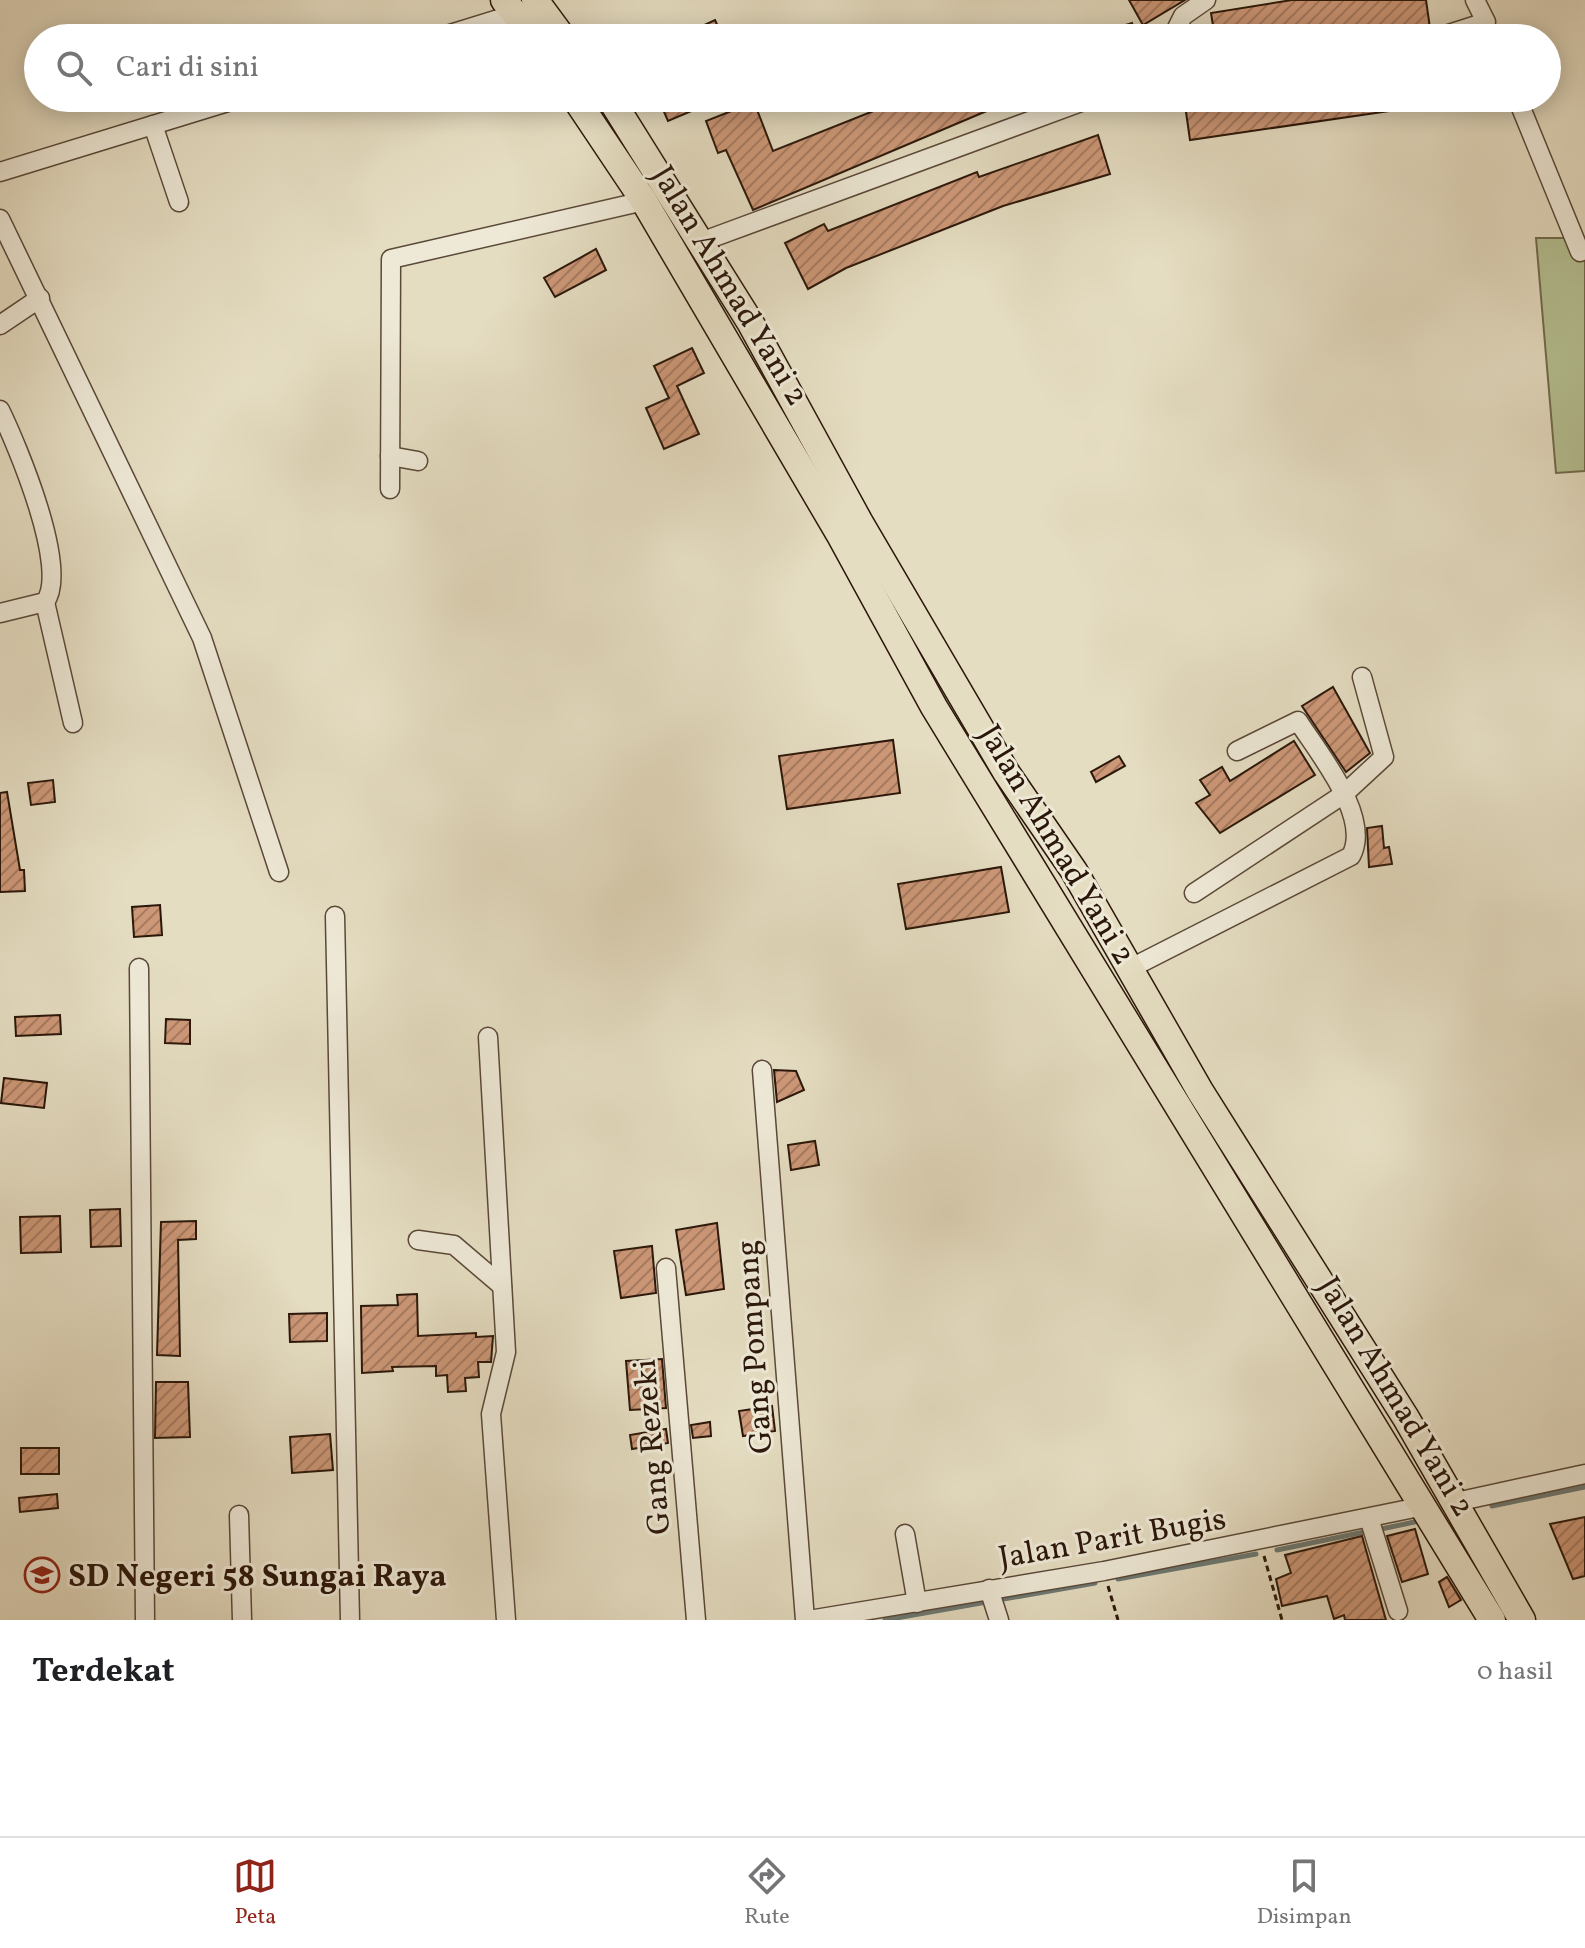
<!DOCTYPE html>
<html lang="id">
<head>
<meta charset="utf-8">
<style>
  body { margin:0; font-family:Vollkorn,serif; background:#f6f6f6; color:#202124 }
  .list { margin:0; padding:0; list-style:none }
  h2 { display:flex; justify-content:space-between; align-items:center; height:104px; margin:0; padding:0 32px; font-size:34px }
  h2 small { font-size:26px; font-weight:400; color:#757577 }
  .icon { flex:none; width:44px; height:44px; fill:none; stroke:currentColor; stroke-width:2; stroke-linecap:round; stroke-linejoin:round }
  .map { position:relative; flex:none; width:1585px; height:1620px; overflow:hidden }
  .search { position:absolute; background:#fff; box-shadow:0 4px 20px #0003; left:24px; right:24px; top:24px; height:88px; display:flex; align-items:center; gap:20px; box-sizing:border-box; padding:0 28px; border-radius:44px; color:#757577; font-size:30px }
  .sheet { height:216px; background:#fff }
  nav { display:flex; justify-content:space-around; align-items:center; box-sizing:border-box; height:112px; border-top:2px solid #e0e0e0; background:#fff; font-size:22px; color:#757577 }
  nav a { display:grid; justify-items:center; gap:4px }
  nav .on { color:#8f2418 }
  .map>svg:first-child { display:block }
  .green { fill:#b5c093; stroke:#706c4e; stroke-width:2 }
  .lines { fill:none; stroke-linecap:round; stroke-linejoin:round }
  .stream { stroke:#6c7974; stroke-width:5 }
  .building { fill:url(#building-hatch); stroke:#2b170a; stroke-width:2 }
  .minor-casing { stroke:#5a4838; stroke-width:21 }
  .highway-casing { stroke:#2b170a; stroke-width:29 }
  .path { stroke:#2b170a; stroke-width:3; stroke-dasharray:6 4; stroke-linecap:butt }
  .minor { stroke:#eee9d7; stroke-width:18 }
  .highway { stroke:#e5ddc2; stroke-width:26 }
  .labels { text-anchor:middle; stroke-width:6; stroke-linejoin:round; paint-order:stroke }
  .street-label { font-size:32px; fill:#2b170a; stroke:#eee9d7 }
  .poi-label { font-size:32px; font-weight:bold; fill:#2b170a; stroke:#eee9d7; text-anchor:start }
</style>
</head>
<body>
<div class="map">
<svg width="1585" height="1620" viewBox="0 0 1585 1620">
  <defs>
    <pattern id="building-hatch" width="6" height="6" patternUnits="userSpaceOnUse" patternTransform="scale(2)"><rect width="6" height="6" fill="#cd9878"/><path d="M-1 1l2-2M0 6l6-6M5 7l2-2" fill="none" stroke="#a77b61"/></pattern>
  </defs>
  <rect width="100%" height="100%" fill="#e5ddc2"/>
  <filter id="stains"><feTurbulence type="fractalNoise" baseFrequency=".0025" numOctaves="4"/><feColorMatrix values="0 0 0 0 .2 0 0 0 0 .09 0 0 0 0 .02 0 0 0 .5 -.17"/></filter>
  <radialGradient id="worn" r=".72"><stop offset=".6" stop-color="#630" stop-opacity="0"/><stop offset="1" stop-color="#630" stop-opacity=".3"/></radialGradient>
  <path class="green" d="M1536 238H1585V471L1556 473Z"/>
  <g class="lines">
    <g class="stream">
      <path d="M1492 1506 1585 1487"/>
      <path d="M1381 1529 1424 1520"/>
      <path d="M1277 1550 1369 1531"/>
      <path d="M1118 1579 1256 1554"/>
      <path d="M885 1620 1095 1583"/>
    </g>
  </g>
  <g class="building">
    <path d="M1129 0H1185L1143 25Z"/>
    <path d="M1292 0H1426L1430 28 1355 38H1215L1211 13Z"/>
    <path d="M715 20 723 38H676Z"/>
    <path d="M1132 23 1137 38H1093V35Z"/>
    <path d="M658 98H722L668 121Z"/>
    <path d="M906 98 1015 99 753 210 726 150 718 153 706 121 754 102 773 151Z"/>
    <path d="M1184 98H1430L1431 105 1190 140Z"/>
    <path d="M1098 135 1110 174 1003 206 846 268 808 289 785 243 824 224 828 231 977 172 979 177Z"/>
    <path d="M596 249 606 270 555 297 544 278Z"/>
    <path d="M692 348 704 373 677 386 699 434 664 449 646 408 669 398 654 366Z"/>
    <path d="M1333 687 1370 753 1346 772 1302 706Z"/>
    <path d="M893 740 900 793 787 809 779 756Z"/>
    <path d="M1294 741 1315 775 1220 833 1196 803 1210 795 1200 780 1222 767 1230 781Z"/>
    <path d="M1119 756 1125 766 1096 782 1091 772Z"/>
    <path d="M53 780 55 802 31 805 28 783Z"/>
    <path d="M7 792 20 870H24L25 891 0 892V793Z"/>
    <path d="M1382 826 1384 848 1389 847 1392 864 1369 867 1367 828Z"/>
    <path d="M1001 867 1009 912 906 929 898 884Z"/>
    <path d="M160 905 162 935 134 937 132 907Z"/>
    <path d="M60 1015 61 1034 16 1036 15 1017Z"/>
    <path d="M166 1019 190 1020V1044L165 1043Z"/>
    <path d="M774 1070 796 1071 804 1090 777 1102Z"/>
    <path d="M4 1078 47 1083 44 1108 1 1103Z"/>
    <path d="M815 1141 819 1165 791 1170 788 1145Z"/>
    <path d="M120 1209 121 1246 91 1247 90 1210Z"/>
    <path d="M60 1216 61 1252 21 1253 20 1217Z"/>
    <path d="M196 1221V1239L178 1240 180 1356 157 1355 161 1222Z"/>
    <path d="M717 1223 724 1289 686 1295 676 1230Z"/>
    <path d="M652 1246 656 1293 621 1298 614 1251Z"/>
    <path d="M417 1294 418 1336 476 1333V1337L493 1336 491 1362H478L479 1377 465 1378 466 1391 448 1392 447 1375 436 1376V1366L392 1367 393 1371 362 1373 361 1306 398 1305 397 1295Z"/>
    <path d="M327 1313V1341L290 1342 289 1314Z"/>
    <path d="M662 1359 666 1408 630 1410 626 1361Z"/>
    <path d="M156 1382H188L190 1437 155 1438Z"/>
    <path d="M772 1406 775 1431 743 1436 739 1411Z"/>
    <path d="M710 1422 711 1436 693 1438 691 1425Z"/>
    <path d="M666 1429 668 1443 632 1449 630 1435Z"/>
    <path d="M330 1434 333 1470 292 1473 290 1437Z"/>
    <rect x="21" y="1448" width="38" height="26"/>
    <path d="M57 1494 58 1508 20 1512 19 1498Z"/>
    <path d="M1585 1517V1576L1573 1579 1550 1524Z"/>
    <path d="M1415 1529 1428 1574 1402 1582 1387 1536Z"/>
    <path d="M1362 1536 1386 1620H1345L1344 1615 1334 1619 1327 1596 1282 1606 1276 1579 1291 1573 1285 1555Z"/>
    <path d="M1447 1577 1461 1600 1449 1607 1439 1582Z"/>
  </g>
  <g class="lines">
    <g class="minor-casing">
      <g id="minor">
        <path d="M437 38 515 14"/>
        <path d="M1172 38 1183 16 1206 0"/>
        <path d="M1436 38 1486 22 1475 0"/>
        <path d="M1517 98 1580 252"/>
        <path d="M153 125 179 202"/>
        <path d="M0 172 241 98"/>
        <path d="M0 219 202 638 279 872"/>
        <path d="M698 243 1092 98"/>
        <path d="M0 325 40 298"/>
        <path d="M0 410C17 445 70 570 45 602L0 613"/>
        <path d="M390 456 418 461"/>
        <path d="M390 489 391 259 644 201"/>
        <path d="M45 602 73 723"/>
        <path d="M1194 893 1344 794 1384 757 1362 677"/>
        <path d="M335 916 350 1620"/>
        <path d="M139 968 145 1620"/>
        <path d="M1129 969 1351 856C1372 817 1319 754 1298 721L1237 751"/>
        <path d="M488 1037 506 1352 491 1414 506 1620"/>
        <path d="M762 1070 805 1620"/>
        <path d="M418 1240 454 1245 502 1286"/>
        <path d="M666 1268 696 1620"/>
        <path d="M1456 1502 1585 1474"/>
        <path d="M239 1515 242 1620"/>
        <path d="M1369 1518 1398 1611"/>
        <path d="M905 1534 917 1603"/>
        <path d="M989 1589 999 1620"/>
        <path d="M809 1620 1104 1571 1424 1506"/>
      </g>
    </g>
    <g class="highway-casing">
      <g id="highway">
        <path d="M504 0 534 38"/>
        <path d="M535 0 563 38"/>
        <path d="M575 98 644 201 841 537 934 707 1492 1620"/>
        <path d="M610 98 750 322 859 521 1006 772 1074 871 1200 1091 1406 1418 1522 1620"/>
      </g>
    </g>
    <g class="path">
      <path d="M1264 1556 1282 1620"/>
      <path d="M1108 1586 1118 1620"/>
    </g>
    <use href="#minor" class="minor"/>
    <use href="#highway" class="highway"/>
  </g>
  <defs>
    <g id="school-ring" transform="scale(1.8)"><circle r="9.5" fill="#eee9d7" stroke="#8f2418" stroke-width="1.5"/><path d="M0-5L7-2L0 1L-7-2ZM-4 1L0 2.5L4 1V4Q0 6-4 4Z" fill="#8f2418"/></g>
  </defs>
  <g fill-rule="evenodd">
    <use href="#school-ring" x="42" y="1575"/>
  </g>
  <g class="labels">
    <g class="street-label">
      <text transform="translate(731 285) rotate(59)" y="11">Jalan Ahmad Yani 2</text>
      <text transform="translate(1058 844) rotate(59)" y="11">Jalan Ahmad Yani 2</text>
      <text transform="translate(753 1347) rotate(-94)" y="11">Gang Pompang</text>
      <text transform="translate(1397 1396) rotate(59)" y="11">Jalan Ahmad Yani 2</text>
      <text transform="translate(651 1447) rotate(-95)" y="11">Gang Rezeki</text>
      <text transform="translate(1112 1537) rotate(-10)" y="11">Jalan Parit Bugis</text>
    </g>
    <g class="poi-label">
      <text x="68" y="1586">SD Negeri 58 Sungai Raya</text>
    </g>
  </g>
  <rect width="100%" height="100%" filter="url(#stains)"/>
  <rect width="100%" height="100%" fill="url(#worn)"/>
</svg>
<div class="search"><svg class="icon" aria-label="search" viewBox="0 0 24 24"><circle cx="10" cy="10" r="6"/><path d="M15 15l6 6"/></svg>Cari di sini</div>
</div>
<section class="sheet">
<h2>Terdekat<small>0 hasil</small></h2>
<ul class="list">
</ul>
</section>
<nav>
<a class="on"><svg class="icon" aria-label="map" viewBox="0 0 24 24"><path d="M3 6l6-2 6 2 6-2v14l-6 2-6-2-6 2zM9 4v14M15 6v14"/></svg>Peta</a>
<a><svg class="icon" aria-label="directions" viewBox="0 0 24 24"><path d="M12 3l9 9-9 9-9-9zM9 14v-3h6M13 9l2 2-2 2"/></svg>Rute</a>
<a><svg class="icon" aria-label="saved" viewBox="0 0 24 24"><path d="M7 4h10v16l-5-4-5 4z"/></svg>Disimpan</a>
</nav>
</body>
</html>
